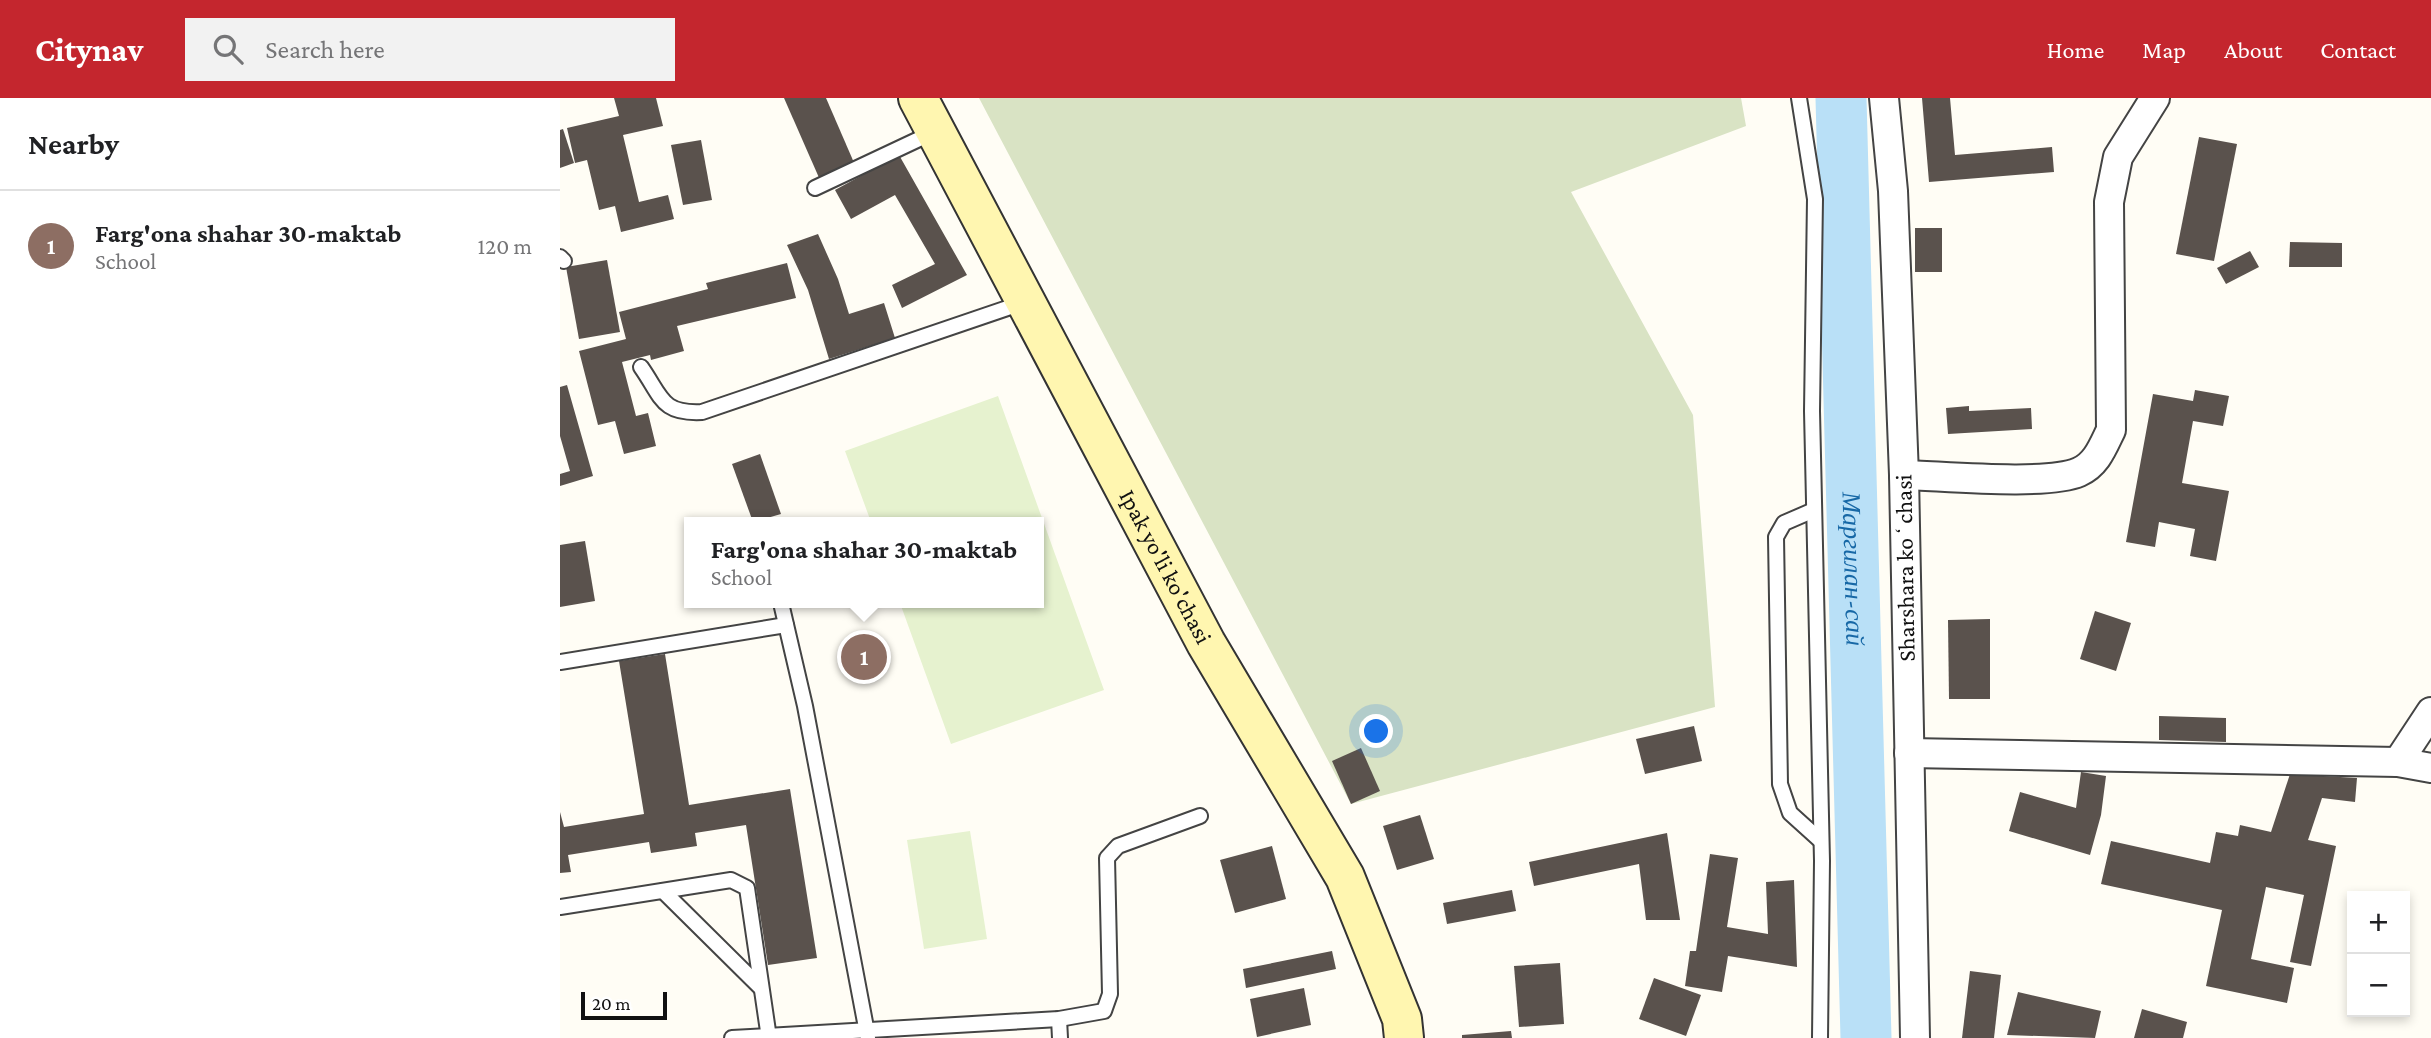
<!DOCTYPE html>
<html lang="en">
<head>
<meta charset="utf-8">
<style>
  body { margin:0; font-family:"Crimson Pro",serif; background:#f2f2f2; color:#202124 }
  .controls { position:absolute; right:21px; bottom:21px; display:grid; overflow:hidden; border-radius:0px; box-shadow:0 4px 10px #0003 }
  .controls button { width:63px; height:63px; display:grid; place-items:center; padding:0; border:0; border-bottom:2px solid #e0e0e0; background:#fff; color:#202124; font:35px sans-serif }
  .scale { position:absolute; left:21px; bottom:18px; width:86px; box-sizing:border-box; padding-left:7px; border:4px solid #111; border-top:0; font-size:19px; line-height:24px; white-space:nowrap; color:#111; -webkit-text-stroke:5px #fff; paint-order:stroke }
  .you { position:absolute; left:817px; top:634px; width:24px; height:24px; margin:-18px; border:5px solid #fff; border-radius:50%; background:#1a73e8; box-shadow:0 0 0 10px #1a73e833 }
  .badge { display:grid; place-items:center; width:46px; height:46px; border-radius:50%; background:#c4262e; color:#fff; font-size:23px; font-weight:700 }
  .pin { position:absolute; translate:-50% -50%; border:4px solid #fff; box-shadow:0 2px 7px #0006 }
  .popup { position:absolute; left:124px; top:419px; width:360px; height:91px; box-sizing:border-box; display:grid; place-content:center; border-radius:0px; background:#fff; filter:drop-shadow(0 2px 5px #0005); font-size:23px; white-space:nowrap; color:#757577 }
  .popup b { font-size:26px; color:#202124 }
  .popup::after { content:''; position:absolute; left:50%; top:100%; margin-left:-14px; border:14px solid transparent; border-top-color:#fff }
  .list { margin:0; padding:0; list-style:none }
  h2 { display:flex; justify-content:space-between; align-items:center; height:91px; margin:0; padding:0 28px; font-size:30px }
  h2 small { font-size:23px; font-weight:400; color:#757577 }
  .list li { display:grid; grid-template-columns:46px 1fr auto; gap:21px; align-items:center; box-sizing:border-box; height:112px; padding:0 28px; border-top:2px solid #e0e0e0 }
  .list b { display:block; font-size:26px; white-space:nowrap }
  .list p { margin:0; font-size:23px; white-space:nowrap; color:#757577 }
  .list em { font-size:23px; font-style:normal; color:#757577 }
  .icon { flex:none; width:38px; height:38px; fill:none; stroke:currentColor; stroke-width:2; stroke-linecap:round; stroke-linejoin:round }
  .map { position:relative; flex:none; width:1871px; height:940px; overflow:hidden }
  header { display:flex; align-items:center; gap:42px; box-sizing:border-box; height:98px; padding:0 35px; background:#c4262e; color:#fff }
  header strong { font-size:33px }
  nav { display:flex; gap:38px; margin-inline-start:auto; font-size:24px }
  .search { width:490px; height:63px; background:#f2f2f2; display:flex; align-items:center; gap:18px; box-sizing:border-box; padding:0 24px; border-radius:0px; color:#757577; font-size:26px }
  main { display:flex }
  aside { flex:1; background:#fff }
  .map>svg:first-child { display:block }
  .cemetery { fill:#d9e3c4 }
  .pitch { fill:#e6f2cf }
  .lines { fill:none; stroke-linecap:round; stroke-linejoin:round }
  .river { stroke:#b9e0f7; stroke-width:51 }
  .building { fill:#5a524d }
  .service-casing { stroke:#444; stroke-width:18 }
  .minor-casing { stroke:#444; stroke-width:32 }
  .secondary-casing { stroke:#333; stroke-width:42 }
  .service { stroke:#fff; stroke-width:14 }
  .minor { stroke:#fff; stroke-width:28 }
  .secondary { stroke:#fff6b0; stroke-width:38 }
  .labels { text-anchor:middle; stroke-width:7; stroke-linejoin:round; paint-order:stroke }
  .street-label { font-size:24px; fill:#111; stroke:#fff }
  .water-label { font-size:26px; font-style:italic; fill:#1768a6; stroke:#fff }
</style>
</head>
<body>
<header>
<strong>Citynav</strong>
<div class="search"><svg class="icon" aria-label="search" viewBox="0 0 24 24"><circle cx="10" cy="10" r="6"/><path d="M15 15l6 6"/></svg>Search here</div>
<nav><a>Home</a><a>Map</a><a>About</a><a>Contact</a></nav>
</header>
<main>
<aside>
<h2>Nearby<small></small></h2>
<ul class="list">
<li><span class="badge" style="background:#8d6e63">1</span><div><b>Farg'ona shahar 30-maktab</b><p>School</p></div><em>120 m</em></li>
</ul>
</aside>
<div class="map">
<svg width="1871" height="940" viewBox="0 0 1871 940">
  <rect width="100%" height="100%" fill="#fffdf5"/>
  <path class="cemetery" d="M419 0H1181L1186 28 1011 94 1133 317 1155 609 791 706Z"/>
  <g class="pitch">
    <path d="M438 298 544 592 391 646 340 505H479V424H311L285 353Z"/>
    <path d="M410 733 427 841 364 851 347 742Z"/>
  </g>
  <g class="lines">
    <path class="river" id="s1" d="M1281 0 1306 940"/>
  </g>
  <g class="building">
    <path d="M54 0H96L103 28 63 37 79 104 108 97 114 121 61 134 55 108 39 112 27 62 15 65 7 30 59 18Z"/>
    <path d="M224 0H266L295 67 260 82Z"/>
    <path d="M1362 0H1390L1395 57 1492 49 1494 74 1369 84Z"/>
    <path d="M3 31 14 65 0 70V32Z"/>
    <path d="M1639 39 1677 46 1654 163 1616 156Z"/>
    <path d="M141 42 152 102 123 107 111 47Z"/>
    <path d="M339 57 407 177 342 210 332 187 375 166 335 97 291 121 275 92Z"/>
    <rect x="1355" y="130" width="27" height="44"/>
    <path d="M258 136 278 181 289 216 324 205 335 240 269 261 248 192 227 147Z"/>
    <path d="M1730 144 1782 145V169H1729Z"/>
    <path d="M1690 153 1699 169 1666 186 1657 170Z"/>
    <path d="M47 162 60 234 19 241 6 169Z"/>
    <path d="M227 165 236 200 117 228 124 253 91 262 90 257 62 264 76 318 88 315 96 348 64 356 55 323 38 327 19 253 66 241 59 214 148 191 146 185Z"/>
    <path d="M7 287 33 378 0 388V376L10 373 0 338V289Z"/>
    <path d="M1635 292 1669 298 1663 328 1633 323 1622 385 1669 393 1656 463 1630 458 1635 431 1599 424 1595 449 1566 444 1593 296 1633 303Z"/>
    <path d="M1409 308V313L1471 310 1472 331 1388 336 1386 310Z"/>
    <path d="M200 356 221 416 193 424 172 366Z"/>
    <path d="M25 443 35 503 0 509V447Z"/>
    <path d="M1535 513 1571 525 1556 573 1520 561Z"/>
    <path d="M1430 521V601H1389L1388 522Z"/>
    <path d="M105 556 129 707 230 691 257 860 208 867 186 727 135 735 137 748 91 755 89 744 8 757 11 774 0 775V714L4 729 84 716 59 563Z"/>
    <path d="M1599 618 1666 620V644L1599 642Z"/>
    <path d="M1134 628 1142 663 1085 676 1076 641Z"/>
    <path d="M801 650 820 693 791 706 772 663Z"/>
    <path d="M1521 674 1546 678 1541 717 1530 757 1449 733 1460 694 1516 710Z"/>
    <path d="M1730 676 1797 680 1795 704 1762 700 1748 742 1776 748 1751 868 1730 864 1744 797 1706 789 1691 861 1734 870 1727 905 1646 888 1662 812 1541 786 1551 743 1650 765 1656 734 1678 738 1680 727 1711 734Z"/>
    <path d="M860 717 874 761 837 772 823 728Z"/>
    <path d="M1107 735 1120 822H1086L1079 766 974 788 969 764Z"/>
    <path d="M712 748 726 801 675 815 660 762Z"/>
    <path d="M1150 756 1178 760 1167 829 1208 836 1206 784 1234 782 1237 869 1168 858 1162 894 1125 888 1130 853H1136Z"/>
    <path d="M952 792 956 813 887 826 883 805Z"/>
    <path d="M772 853 776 871 686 890 683 871Z"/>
    <path d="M1000 865 1004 926 959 929 954 868Z"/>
    <path d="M1410 873 1441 877 1434 940H1402Z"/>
    <path d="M1094 880 1141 897 1126 938 1079 921Z"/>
    <path d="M744 890 751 927 697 939 690 901Z"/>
    <path d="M1458 894 1541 913 1535 940 1447 937Z"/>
    <path d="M1582 911 1627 924 1623 940H1574Z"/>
    <path d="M951 933 952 940H902V937Z"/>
  </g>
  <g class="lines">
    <g class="service-casing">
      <g id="service">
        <path d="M1239 0 1255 101 1252 313 1262 763 1260 940"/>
        <path d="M255 90 374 34"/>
        <path d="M0 159 4 163"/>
        <path d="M81 269C102 299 101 316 142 314L465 204"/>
        <path d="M1254 412 1224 425 1216 439 1220 686 1230 715 1261 743"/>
        <path d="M221 505 245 608 308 940"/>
        <path d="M0 564 226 527"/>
        <path d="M103 793 200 889"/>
        <path d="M0 809 171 782 187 790 209 940"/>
        <path d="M499 921 500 940"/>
        <path d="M172 940 499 921 544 913 550 896 547 760 558 748 640 718"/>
      </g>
    </g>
    <g class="minor-casing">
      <g id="minor">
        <path d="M1324 0 1333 93 1344 377 1355 940"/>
        <path d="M1344 377C1384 378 1486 388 1519 374 1537 366 1543 348 1551 332L1549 104 1558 59 1595 0"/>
        <path d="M1349 655 1838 664 1871 670"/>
        <path d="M1838 664 1871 614"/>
      </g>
    </g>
    <g class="secondary-casing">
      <g id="secondary">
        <path id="s2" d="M358 0 646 545 785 779 842 921 844 940"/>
      </g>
    </g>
    <use href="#service" class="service"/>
    <use href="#minor" class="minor"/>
    <use href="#secondary" class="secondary"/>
  </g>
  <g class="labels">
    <g class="street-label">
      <text dy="8" stroke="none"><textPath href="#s2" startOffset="530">Ipak yo'li ko'chasi</textPath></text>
      <text transform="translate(1345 470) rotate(-91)" y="8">Sharshara koʻchasi</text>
    </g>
    <g class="water-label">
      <text dy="9" stroke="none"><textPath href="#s1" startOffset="471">Маргилан-сай</textPath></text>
    </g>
  </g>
</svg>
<div class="controls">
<button>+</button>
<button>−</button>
</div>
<div class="scale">20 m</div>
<div class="you"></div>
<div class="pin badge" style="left:304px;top:559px;background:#8d6e63">1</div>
<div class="popup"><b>Farg'ona shahar 30-maktab</b>School</div>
</div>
</main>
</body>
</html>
